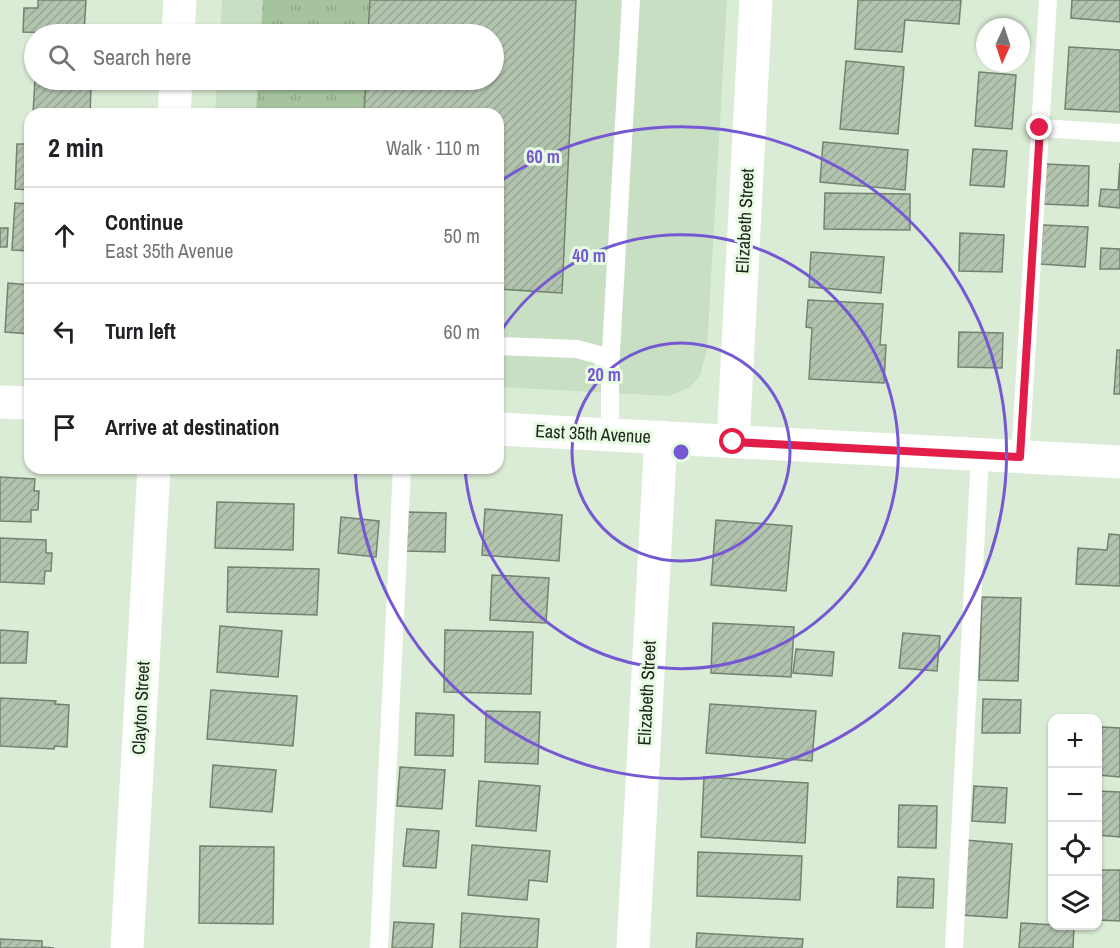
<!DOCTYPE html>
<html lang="en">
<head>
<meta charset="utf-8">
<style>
  body { margin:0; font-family:"Archivo Narrow",sans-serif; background:#f6f6f6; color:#202124 }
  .controls { position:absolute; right:18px; bottom:18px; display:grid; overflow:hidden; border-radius:12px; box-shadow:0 2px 4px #0004 }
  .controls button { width:54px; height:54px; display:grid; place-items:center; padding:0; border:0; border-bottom:2px solid #e0e0e0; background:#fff; color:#202124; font:30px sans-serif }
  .compass { position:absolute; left:976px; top:18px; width:54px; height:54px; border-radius:50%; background:#fff; box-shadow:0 2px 4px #0004; rotate:183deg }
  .stop { position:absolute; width:18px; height:18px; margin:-14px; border:4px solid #e11d48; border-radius:50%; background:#fff }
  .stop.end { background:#e11d48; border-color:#fff; box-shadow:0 2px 6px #0008 }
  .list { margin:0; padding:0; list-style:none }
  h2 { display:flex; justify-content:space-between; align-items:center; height:78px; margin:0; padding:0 24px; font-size:26px }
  h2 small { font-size:20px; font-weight:400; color:#757577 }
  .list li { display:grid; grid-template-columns:39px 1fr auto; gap:18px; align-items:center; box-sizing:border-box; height:96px; padding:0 24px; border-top:2px solid #e0e0e0 }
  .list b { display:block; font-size:22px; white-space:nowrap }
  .list p { margin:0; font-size:20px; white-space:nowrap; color:#757577 }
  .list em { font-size:20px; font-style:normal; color:#757577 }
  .icon { flex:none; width:33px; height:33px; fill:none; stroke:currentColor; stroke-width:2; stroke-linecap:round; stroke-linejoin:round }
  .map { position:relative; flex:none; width:1120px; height:948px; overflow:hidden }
  .search { position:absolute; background:#fff; box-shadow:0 2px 4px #0004; left:24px; top:24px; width:480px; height:66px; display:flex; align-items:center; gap:15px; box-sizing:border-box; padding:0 21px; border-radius:33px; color:#757577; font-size:22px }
  .panel { position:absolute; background:#fff; box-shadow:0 2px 4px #0004; left:24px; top:108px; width:480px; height:366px; border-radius:18px }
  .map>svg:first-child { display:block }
  .built { fill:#c9dfc3 }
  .park { fill:url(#park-tufts) }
  .building { fill:url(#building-hatch); stroke:#73836f; stroke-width:1.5 }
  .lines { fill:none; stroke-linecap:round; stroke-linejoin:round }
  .service { stroke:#fff; stroke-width:18 }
  .minor { stroke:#fff; stroke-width:33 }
  .route { stroke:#e11d48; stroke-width:8 }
  .ring { fill:none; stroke:#7559d3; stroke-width:3 }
  .labels { text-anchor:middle; stroke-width:6; stroke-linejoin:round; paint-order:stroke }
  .street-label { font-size:18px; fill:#1d241c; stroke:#e7fae2 }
  .centre { fill:#7559d3; stroke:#e7fae2; stroke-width:3 }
  .ring-label { font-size:18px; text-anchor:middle; font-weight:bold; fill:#7559d3; stroke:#e7fae2; stroke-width:6; stroke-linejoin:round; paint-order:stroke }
</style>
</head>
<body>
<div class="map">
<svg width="1120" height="948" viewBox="0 0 1120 948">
  <defs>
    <pattern id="park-tufts" width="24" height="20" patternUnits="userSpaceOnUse" patternTransform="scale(1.5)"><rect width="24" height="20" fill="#a5c39d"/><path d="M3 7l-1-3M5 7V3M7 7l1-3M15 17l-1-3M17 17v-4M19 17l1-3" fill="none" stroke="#8ea787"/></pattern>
    <pattern id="building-hatch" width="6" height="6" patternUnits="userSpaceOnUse" patternTransform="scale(1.5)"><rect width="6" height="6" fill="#b2c4ae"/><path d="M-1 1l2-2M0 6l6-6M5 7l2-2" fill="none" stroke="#99a895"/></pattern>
  </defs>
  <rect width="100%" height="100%" fill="#daecd5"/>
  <path class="built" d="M222 0H727L707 349 700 376 689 388 669 396 498 387V114H215L217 80H494V34H220Z"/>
  <g class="park">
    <path d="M263 0H370L368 34H261Z"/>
    <path d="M258 80H366L364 114H256Z"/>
  </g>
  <g class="building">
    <path d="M38 0H86L84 34 23 32 24 8H38Z"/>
    <path d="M370 0H576L562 293 498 289V114H364L366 80H494V34H368Z"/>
    <path d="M858 0H961L959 24 905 20 902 52 855 49Z"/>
    <path d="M1072 0H1120V22L1071 18Z"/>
    <path d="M1069 47 1120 50V112L1065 109Z"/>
    <path d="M846 61 904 67 898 134 840 129Z"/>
    <path d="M979 72 1016 75 1012 129 975 126Z"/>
    <path d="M35 80H83V88H91L90 114H33Z"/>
    <path d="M823 142 908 150 905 190 820 182Z"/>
    <path d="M17 144H30V190L15 189Z"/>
    <path d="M973 149 1007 151 1004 187 970 185Z"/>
    <path d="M1120 163V208L1099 206 1101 189 1118 190Z"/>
    <path d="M1045 164 1089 166 1088 206 1044 204Z"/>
    <path d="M825 193 910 194V230L824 229Z"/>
    <path d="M15 203 30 204V251L12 250Z"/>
    <path d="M1043 225 1088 227 1085 267 1040 264Z"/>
    <path d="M0 228H8L7 247H0Z"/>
    <path d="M960 233 1004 235 1002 272 959 271Z"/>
    <path d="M1101 248 1120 249V269H1100Z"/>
    <path d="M811 252 884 257 881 293 809 287Z"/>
    <path d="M8 283 30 285V334L5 332Z"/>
    <path d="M808 300 883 304 880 345H886L884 383 809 379 812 328 806 327Z"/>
    <path d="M959 332 1003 333 1002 368 958 367Z"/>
    <path d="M1117 350H1120V394H1114Z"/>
    <path d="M0 477 35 479 34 491H39L38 510H31V522L0 521Z"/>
    <path d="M217 502 294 504 293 550 215 548Z"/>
    <path d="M485 509 562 515 559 561 482 555Z"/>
    <path d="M408 512 446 513 445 552 406 551Z"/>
    <path d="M341 517 379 521 376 557 338 553Z"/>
    <path d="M716 520 792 526 786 591 711 585Z"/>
    <path d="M1109 534 1120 535V586L1076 584 1078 548 1107 550Z"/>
    <path d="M0 538 46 540V553H52L51 571H45L44 584 0 582Z"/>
    <path d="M228 567 319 569 317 615 227 612Z"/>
    <path d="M492 575 549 578 546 623 490 620Z"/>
    <path d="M982 597 1021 598 1018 681 979 680Z"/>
    <path d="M713 623 794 627 791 677 711 673Z"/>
    <path d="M220 626 282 631 278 677 217 672Z"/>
    <path d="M0 630 28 632 26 663H0Z"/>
    <path d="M445 630 533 632 531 694 444 692Z"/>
    <path d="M903 633 940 636 937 671 899 668Z"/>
    <path d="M796 649 834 652 832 676 793 673Z"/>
    <path d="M211 690 297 696 293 746 207 739Z"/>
    <path d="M0 698 56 701 55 704 69 705 67 747 55 746 54 749 0 746Z"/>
    <path d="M983 699 1021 700 1020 733H982Z"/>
    <path d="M710 704 816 711 812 761 706 753Z"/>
    <path d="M486 711 540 712 538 764 485 762Z"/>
    <path d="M416 713 454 715 453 756 415 755Z"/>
    <path d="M1102 727 1120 728V777L1098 775Z"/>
    <path d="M213 765 276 770 272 812 210 807Z"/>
    <path d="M400 767 445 770 442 809 397 806Z"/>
    <path d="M704 777 808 783 805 843 701 837Z"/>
    <path d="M479 781 540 786 536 831 476 826Z"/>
    <path d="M974 786 1007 788 1005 823 972 821Z"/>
    <path d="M1098 791 1120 792V837L1098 835Z"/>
    <path d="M899 805 937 806 936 848 898 847Z"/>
    <path d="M407 829 439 831 436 868 403 866Z"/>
    <path d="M965 840 1012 844 1007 918 960 915Z"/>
    <path d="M472 845 550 851 547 882 529 880 527 900 468 895Z"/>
    <path d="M200 846 274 847 273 924 199 923Z"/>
    <path d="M698 852 802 856 800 900 697 896Z"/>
    <path d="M1098 870H1120V921L1098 920Z"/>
    <path d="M898 877 934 879 933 908 897 907Z"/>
    <path d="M462 913 539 919 537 948H460Z"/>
    <path d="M394 922 434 924 432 948H392Z"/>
    <path d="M1021 923 1074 926 1073 948H1019Z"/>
    <path d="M697 933 803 939 802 948H696Z"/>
    <path d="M0 939 42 941V947L54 948H0Z"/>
  </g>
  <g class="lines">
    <g class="service">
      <path d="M1040 128 1120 133"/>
      <path d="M498 346 577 349 599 355 610 369V435"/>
      <path d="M610 369 631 0"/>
      <path d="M1020 457 1048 0"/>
      <path d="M379 948 402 468"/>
      <path d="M954 948 980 455"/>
    </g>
    <g class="minor">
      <path d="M178 34 180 0"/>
      <path d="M174 114 176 80"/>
      <path d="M0 402 30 403"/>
      <path d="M498 429 1120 462"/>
      <path d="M733 442 756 0"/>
      <path d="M127 948 154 468"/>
      <path d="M633 948 661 437"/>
    </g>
  </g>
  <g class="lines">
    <path class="route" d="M733 442 1020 457 1040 128"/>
  </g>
  <g class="ring">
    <circle cx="681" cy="452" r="109"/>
    <path d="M499 334A217 217 0 1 1 465 469"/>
    <path d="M499 182A326 326 0 1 1 355 469"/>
  </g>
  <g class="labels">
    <g class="street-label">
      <text transform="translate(745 221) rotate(-87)" y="6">Elizabeth Street</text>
      <text transform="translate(593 434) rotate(3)" y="6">East 35th Avenue</text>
      <text transform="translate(647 693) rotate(-87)" y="6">Elizabeth Street</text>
      <text transform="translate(141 708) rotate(-87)" y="6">Clayton Street</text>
    </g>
  </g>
  <circle cx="681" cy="452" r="9" class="centre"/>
  <g class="ring-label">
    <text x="543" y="163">60 m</text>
    <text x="589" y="262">40 m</text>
    <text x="604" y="381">20 m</text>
  </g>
</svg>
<div class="controls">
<button>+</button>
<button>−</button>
<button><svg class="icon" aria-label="locate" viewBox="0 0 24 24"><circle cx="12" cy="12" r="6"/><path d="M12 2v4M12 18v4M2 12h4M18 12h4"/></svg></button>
<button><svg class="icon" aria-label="layers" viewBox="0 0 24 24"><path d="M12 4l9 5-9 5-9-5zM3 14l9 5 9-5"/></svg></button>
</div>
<svg class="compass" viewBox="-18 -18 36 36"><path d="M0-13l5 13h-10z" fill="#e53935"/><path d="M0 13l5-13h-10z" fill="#757577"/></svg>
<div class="stop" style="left:733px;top:442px"></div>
<div class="stop end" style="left:1040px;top:128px"></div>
<div class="search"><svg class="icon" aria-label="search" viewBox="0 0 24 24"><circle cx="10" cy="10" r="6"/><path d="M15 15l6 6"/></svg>Search here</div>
<section class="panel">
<h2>2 min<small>Walk · 110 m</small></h2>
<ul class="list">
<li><svg class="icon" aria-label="ahead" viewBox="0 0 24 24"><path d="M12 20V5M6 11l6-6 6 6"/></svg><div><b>Continue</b><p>East 35th Avenue</p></div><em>50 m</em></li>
<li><svg class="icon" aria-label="left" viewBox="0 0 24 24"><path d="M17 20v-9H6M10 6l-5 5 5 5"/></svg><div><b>Turn left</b></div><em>60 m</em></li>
<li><svg class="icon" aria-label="arrive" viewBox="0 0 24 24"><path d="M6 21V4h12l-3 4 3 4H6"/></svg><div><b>Arrive at destination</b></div></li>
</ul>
</section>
</div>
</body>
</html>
